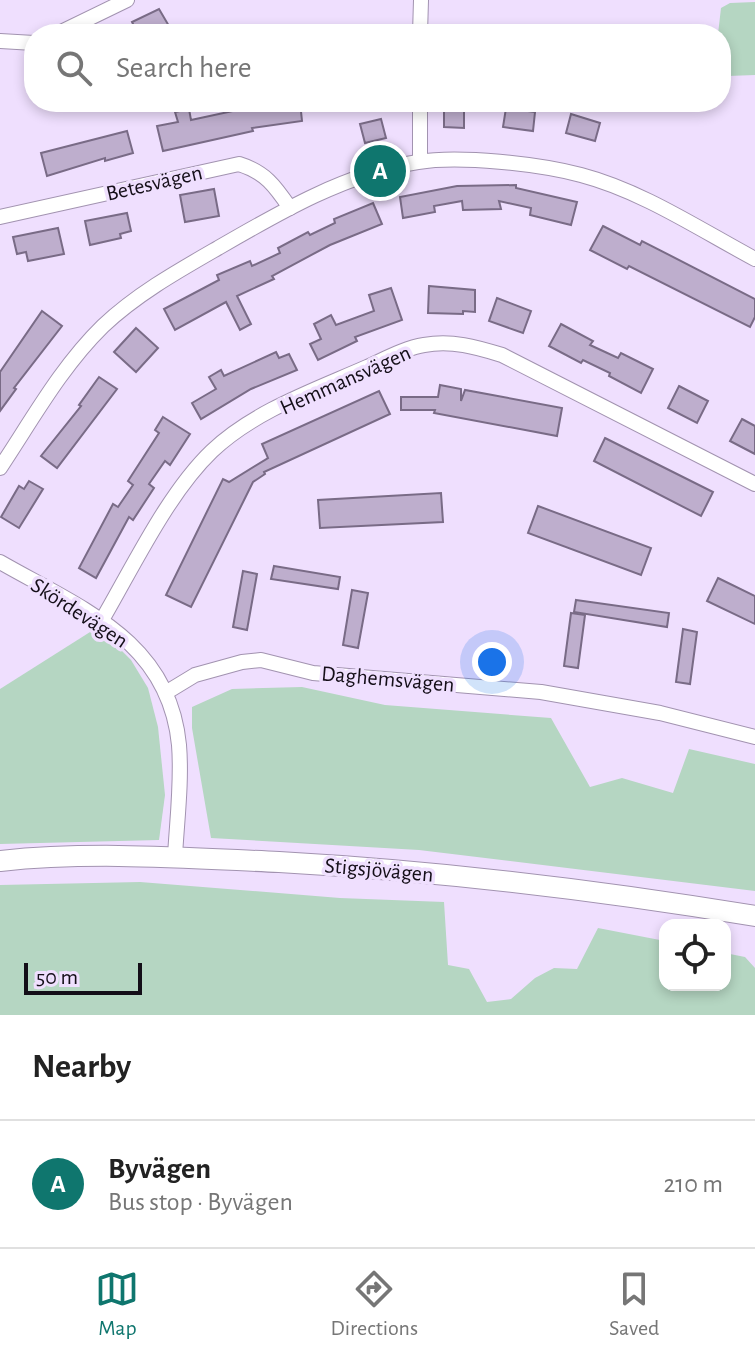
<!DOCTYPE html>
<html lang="en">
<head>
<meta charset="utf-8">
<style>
  body { margin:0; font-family:"Alegreya Sans",sans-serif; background:#f6f6f6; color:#222 }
  .controls { position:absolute; right:24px; bottom:24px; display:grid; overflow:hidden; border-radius:16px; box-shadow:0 4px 12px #0003 }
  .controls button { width:72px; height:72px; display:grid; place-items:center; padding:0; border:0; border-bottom:2px solid #e0e0e0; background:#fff; color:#222; font:40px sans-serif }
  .scale { position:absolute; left:24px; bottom:20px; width:118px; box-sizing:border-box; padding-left:8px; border:4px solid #140e18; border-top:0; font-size:22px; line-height:28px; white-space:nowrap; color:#140e18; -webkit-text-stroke:6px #efdffe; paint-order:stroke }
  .you { position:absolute; left:492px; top:662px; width:28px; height:28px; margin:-20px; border:6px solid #fff; border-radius:50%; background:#1a73e8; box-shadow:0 0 0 12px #1a73e833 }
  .badge { display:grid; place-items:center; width:52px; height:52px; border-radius:50%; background:#0f766e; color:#fff; font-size:26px; font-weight:700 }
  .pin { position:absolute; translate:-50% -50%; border:4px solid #fff; box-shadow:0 2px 8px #0006 }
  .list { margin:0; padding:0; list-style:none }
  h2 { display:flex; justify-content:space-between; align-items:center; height:104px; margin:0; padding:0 32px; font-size:34px }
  h2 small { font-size:26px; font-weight:400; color:#767676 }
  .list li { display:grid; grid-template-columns:52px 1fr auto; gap:24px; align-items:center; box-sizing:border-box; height:128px; padding:0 32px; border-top:2px solid #e0e0e0 }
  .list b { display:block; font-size:30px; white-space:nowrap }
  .list p { margin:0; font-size:26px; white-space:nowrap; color:#767676 }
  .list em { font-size:26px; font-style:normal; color:#767676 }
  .icon { flex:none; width:44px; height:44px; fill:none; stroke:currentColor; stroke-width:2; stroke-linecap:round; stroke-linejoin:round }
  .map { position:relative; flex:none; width:755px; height:1015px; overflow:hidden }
  .search { position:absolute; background:#fff; box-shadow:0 4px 12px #0003; left:24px; right:24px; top:24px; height:88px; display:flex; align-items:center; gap:20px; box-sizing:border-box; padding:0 28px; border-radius:32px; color:#767676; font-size:30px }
  .sheet { height:232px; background:#fff }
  nav { display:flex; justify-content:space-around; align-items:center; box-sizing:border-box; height:112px; border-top:2px solid #e0e0e0; background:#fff; font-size:22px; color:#767676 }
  nav a { display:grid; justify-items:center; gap:4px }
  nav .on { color:#0f766e }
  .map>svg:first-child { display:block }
  .green { fill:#b5d6c2 }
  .building { fill:#beaecd; stroke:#796b86; stroke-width:2 }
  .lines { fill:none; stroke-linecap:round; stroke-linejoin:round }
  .minor-casing { stroke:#a293b0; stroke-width:16 }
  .secondary-casing { stroke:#a293b0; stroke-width:22 }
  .minor { stroke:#fff; stroke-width:14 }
  .secondary { stroke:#fff; stroke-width:20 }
  .labels { text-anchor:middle; stroke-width:7; stroke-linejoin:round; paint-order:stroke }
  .street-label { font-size:22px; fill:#140e18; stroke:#efdffe }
</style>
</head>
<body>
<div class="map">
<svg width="755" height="1015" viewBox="0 0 755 1015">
  <rect width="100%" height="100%" fill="#efdffe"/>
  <g class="green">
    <path d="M755 2V75L728 76 721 73V34H718L721 8 730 3Z"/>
    <path d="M98 627 131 660 148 688 158 727 165 795 159 840 0 844V689Z"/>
    <path d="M302 687 385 705 551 718 590 787 622 778 673 793 689 749 755 764V891L419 850 211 838 192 728V707L232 689Z"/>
    <path d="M140 882 340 898 444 902 448 965 469 969 487 1002 511 999 535 978 554 968 577 969 598 928 665 941V985H725V953L745 957 755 968V1015H0V885Z"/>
  </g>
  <g class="building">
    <path d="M159 9 169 26 154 34H138L132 22Z"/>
    <path d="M275 102H300L302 121 252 128 253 131 163 151 157 126 178 122 175 112 189 109 191 120Z"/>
    <path d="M444 106H464V128L444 127Z"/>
    <path d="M506 108 535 112 533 131 503 127Z"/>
    <path d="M571 114 600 123 595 141 566 133Z"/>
    <path d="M381 119 386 138 365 143 360 124Z"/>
    <path d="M127 131 133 153 105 161V158L47 176 41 153Z"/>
    <path d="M516 185V188L577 202 571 225 530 215 531 208 499 201 501 209 463 210 462 201 434 206 435 212 403 218 400 197 457 186Z"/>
    <path d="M214 189 219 216 185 222 180 195Z"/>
    <path d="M373 203 382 224 330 245 272 276 274 279 237 296 251 324 240 330 226 302 175 330 164 309 219 280 217 275 250 261 252 266 280 253 278 248 308 232 310 235 335 223 334 219Z"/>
    <path d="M127 213 131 231 120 234 121 238 90 245 85 221Z"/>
    <path d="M603 226 640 245 642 241 755 299V317L750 327 629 266 627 269 590 250Z"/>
    <path d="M58 228 64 254 28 261 26 252 17 254 13 237Z"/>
    <path d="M429 286 475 290V312L463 311V314L428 313Z"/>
    <path d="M391 288 402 320 355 337 357 341 318 360 310 344 321 339 314 324 331 315 336 325 374 311 369 295Z"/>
    <path d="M497 298 531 311 523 333 489 321Z"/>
    <path d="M42 311 62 326 14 388 16 389 0 411V372Z"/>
    <path d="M561 324 593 341 590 345 618 358 621 353 653 369 641 393 609 376 610 373 583 360 581 363 549 346Z"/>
    <path d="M136 328 158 348 136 372 114 352Z"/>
    <path d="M276 352 279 358 289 354 297 370 251 389 201 419 192 403 216 389 209 377 221 370 224 376Z"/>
    <path d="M99 377 117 389 57 468 41 456 81 406 79 405Z"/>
    <path d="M440 385 461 389V401L465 390 562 408 557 436 434 413 435 410H401V397H438Z"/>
    <path d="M679 386 708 401 697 423 668 408Z"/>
    <path d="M379 391 390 414 264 472 265 474 253 482 191 607 166 595 223 479 229 482 268 458 262 444Z"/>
    <path d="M163 417 190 434 170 465 165 461 149 484 154 488 133 520 129 517 96 578 79 568 113 504 118 507 133 485 128 481 159 433 155 430Z"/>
    <path d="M742 419 755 426V454L730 441Z"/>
    <path d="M605 438 713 492 701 516 594 461Z"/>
    <path d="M29 481 43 489 19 528 1 517 19 486 24 489Z"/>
    <path d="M441 493 443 522 320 528 318 500Z"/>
    <path d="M538 506 651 548 641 575 528 533Z"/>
    <path d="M274 566 340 577 338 589 271 579Z"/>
    <path d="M243 571 257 574 247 630 233 627Z"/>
    <path d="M718 578 755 596V624L707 601Z"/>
    <path d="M352 590 368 593 358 648 343 645Z"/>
    <path d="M576 600 669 613 667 627 574 612Z"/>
    <path d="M571 613 585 615 578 668 564 666Z"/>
    <path d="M683 629 697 632 690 684 676 682Z"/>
  </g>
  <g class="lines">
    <g class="minor-casing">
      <g id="minor">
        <path d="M57 34 127 0"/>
        <path d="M420 34 421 0"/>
        <path d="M0 41 34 43"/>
        <path d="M420 102V161"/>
        <path d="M0 217 239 164C265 172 275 186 290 208"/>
        <path d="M0 468C32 420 61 367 103 326 137 294 178 271 218 248 280 212 347 173 418 162 460 155 539 164 581 175 642 191 699 229 755 259"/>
        <path d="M0 562C80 608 169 640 179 745 182 781 177 820 175 856"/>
        <path d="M102 620C133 567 168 493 212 451 254 411 315 390 367 367 385 359 405 348 424 345 452 340 476 347 502 355L755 484"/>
        <path d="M167 692 195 675 242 662 261 660 313 673 541 692 660 713 755 737"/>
      </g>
    </g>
    <g class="secondary-casing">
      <path id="secondary" d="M0 861C93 851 186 858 279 862 438 871 598 890 755 916"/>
    </g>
    <use href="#minor" class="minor"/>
    <use href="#secondary" class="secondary"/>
  </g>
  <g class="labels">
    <g class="street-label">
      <text transform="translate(154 182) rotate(-13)" y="8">Betesvägen</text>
      <text transform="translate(345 379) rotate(-24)" y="8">Hemmansvägen</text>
      <text transform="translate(80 612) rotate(33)" y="8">Skördevägen</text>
      <text transform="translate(388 678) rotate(5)" y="8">Daghemsvägen</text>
      <text transform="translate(379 869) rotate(5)" y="8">Stigsjövägen</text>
    </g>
  </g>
</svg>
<div class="controls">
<button><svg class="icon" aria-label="locate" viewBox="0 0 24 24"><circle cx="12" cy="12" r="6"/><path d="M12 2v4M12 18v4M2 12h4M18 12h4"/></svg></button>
</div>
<div class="scale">50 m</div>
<div class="you"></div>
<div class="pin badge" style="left:380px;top:171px">A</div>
<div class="search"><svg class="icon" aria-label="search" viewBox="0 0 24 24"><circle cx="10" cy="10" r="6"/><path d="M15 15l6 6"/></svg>Search here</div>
</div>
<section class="sheet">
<h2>Nearby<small></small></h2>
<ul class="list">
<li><span class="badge">A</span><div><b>Byvägen</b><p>Bus stop · Byvägen</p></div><em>210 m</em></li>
</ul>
</section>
<nav>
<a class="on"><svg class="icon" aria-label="map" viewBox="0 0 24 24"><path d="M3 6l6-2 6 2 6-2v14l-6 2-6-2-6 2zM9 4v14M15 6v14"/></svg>Map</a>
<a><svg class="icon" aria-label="directions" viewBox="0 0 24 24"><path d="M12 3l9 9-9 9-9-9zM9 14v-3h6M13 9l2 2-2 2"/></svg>Directions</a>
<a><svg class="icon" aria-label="saved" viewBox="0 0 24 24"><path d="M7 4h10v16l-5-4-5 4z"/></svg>Saved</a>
</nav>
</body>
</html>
